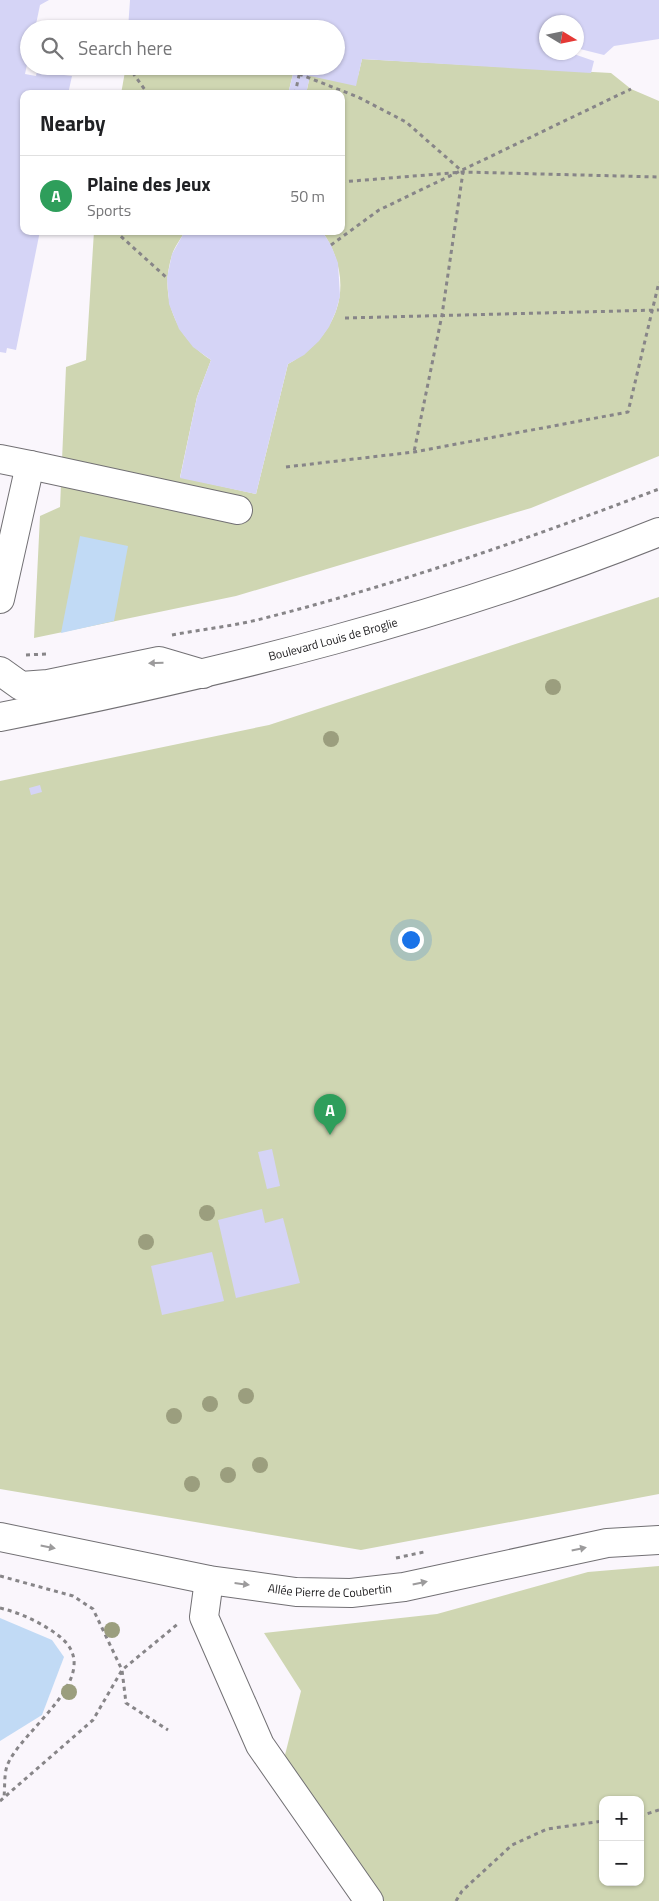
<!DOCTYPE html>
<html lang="en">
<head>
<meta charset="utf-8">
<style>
  body { margin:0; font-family:"Titillium Web",sans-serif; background:#f6f6f6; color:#202124 }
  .controls { position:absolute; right:15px; bottom:15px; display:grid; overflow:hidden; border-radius:10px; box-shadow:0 1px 4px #0004 }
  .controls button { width:45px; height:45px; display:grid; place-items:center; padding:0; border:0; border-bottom:1px solid #e0e0e0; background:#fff; color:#202124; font:25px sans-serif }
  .compass { position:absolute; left:539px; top:15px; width:45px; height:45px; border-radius:50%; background:#fff; box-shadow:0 1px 4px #0004; rotate:100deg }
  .you { position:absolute; left:410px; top:939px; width:18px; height:18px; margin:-12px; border:4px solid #fff; border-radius:50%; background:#1a73e8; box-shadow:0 0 0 8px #1a73e833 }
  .badge { display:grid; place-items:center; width:32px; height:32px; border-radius:50%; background:#ea580c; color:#fff; font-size:16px; font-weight:700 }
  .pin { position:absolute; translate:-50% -41px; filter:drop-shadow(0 1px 2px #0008) }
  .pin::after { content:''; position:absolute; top:26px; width:18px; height:15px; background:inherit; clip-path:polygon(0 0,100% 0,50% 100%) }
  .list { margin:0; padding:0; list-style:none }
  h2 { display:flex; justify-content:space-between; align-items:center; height:65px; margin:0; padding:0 20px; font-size:21px }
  h2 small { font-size:16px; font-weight:400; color:#757577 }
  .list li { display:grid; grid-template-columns:32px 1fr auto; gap:15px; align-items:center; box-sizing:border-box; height:80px; padding:0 20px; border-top:1px solid #e0e0e0 }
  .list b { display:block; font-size:19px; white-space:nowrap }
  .list p { margin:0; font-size:16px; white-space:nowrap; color:#757577 }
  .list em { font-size:16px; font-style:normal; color:#757577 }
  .icon { flex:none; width:28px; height:28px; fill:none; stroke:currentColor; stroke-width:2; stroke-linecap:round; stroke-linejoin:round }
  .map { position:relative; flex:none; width:659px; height:1901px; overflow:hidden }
  .search { position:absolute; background:#fff; box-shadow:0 1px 4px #0004; left:20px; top:20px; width:325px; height:55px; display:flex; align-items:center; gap:12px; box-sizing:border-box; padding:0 18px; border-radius:28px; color:#757577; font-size:19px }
  .panel { position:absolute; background:#fff; box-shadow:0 1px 4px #0004; left:20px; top:90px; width:325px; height:145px; border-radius:10px }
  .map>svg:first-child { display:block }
  .green { fill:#cfd6b2; fill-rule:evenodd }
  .water { fill:#c1daf5 }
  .building { fill:#d5d4f6 }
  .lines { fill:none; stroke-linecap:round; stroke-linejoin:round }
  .minor-casing { stroke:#727074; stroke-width:30 }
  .major-casing { stroke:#727074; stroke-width:30 }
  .path { stroke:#878588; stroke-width:3; stroke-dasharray:4 4; stroke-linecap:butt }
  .minor { stroke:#fff; stroke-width:28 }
  .major { stroke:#fff; stroke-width:28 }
  .tree { fill:#9b9e7e }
  .oneway { fill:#9c9b9c }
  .labels { text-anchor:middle; stroke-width:5; stroke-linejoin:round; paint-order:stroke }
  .street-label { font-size:12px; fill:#222123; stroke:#fff }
</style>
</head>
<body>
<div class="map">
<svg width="659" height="1901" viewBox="0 0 659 1901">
  <rect width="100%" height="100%" fill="#faf6fc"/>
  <g class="green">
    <path d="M362 59 611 73 631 89 659 101V456L531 508 236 596 34 638 40 516 60 507 66 367 86 360 94 231H185C181 239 174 247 172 255 159 296 175 337 211 360L197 397 180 477 256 494 288 364C340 335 357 282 322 231H341V94H306L312 66 358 76Z"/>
    <path d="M126 66H295L288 94H121Z"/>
    <path d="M659 597V1494L361 1550 0 1489V781L269 725Z"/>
    <path d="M659 1566V1901H371L281 1771 301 1691 264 1633 437 1614 588 1572ZM603 1800H640V1882H603Z"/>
  </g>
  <g class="water">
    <path d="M80 536 128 546 114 621 61 633Z"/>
    <path d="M0 1618 52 1640 64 1657 42 1715 0 1741Z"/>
  </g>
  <g class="building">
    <path d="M0 0H49L40 5 35 29H29V55L25 74 36 76 38 66H66L64 75 72 76 68 94H24V231H40L16 350 7 348 6 353 0 352Z"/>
    <path d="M130 0H659V39L614 46 604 55 576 48V22H546V52H568L594 61 591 73 362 59 356 86 310 76 306 94H288L295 66H336V29H128Z"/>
    <path d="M185 231H322L331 245 338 263 340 296 336 311 329 327 319 341 304 355 288 364 256 494 180 478 197 397 211 360 193 347 179 329 169 304 167 278 172 254Z"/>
    <path d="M40 785 42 792 31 795 29 788Z"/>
    <path d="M272 1149 280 1186 267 1189 258 1152Z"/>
    <path d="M262 1209 265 1223 283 1218 300 1283 236 1298 218 1220Z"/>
    <path d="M212 1252 224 1301 162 1315 151 1266Z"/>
  </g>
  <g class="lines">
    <g class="minor-casing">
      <g id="minor">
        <path d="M0 459 30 465 0 599"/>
        <path d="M30 465 238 510"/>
        <path d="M0 671 21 686 48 684 159 661 203 674"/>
        <path id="s1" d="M0 1537 209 1580 296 1592 351 1593 404 1587 607 1543 659 1540"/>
        <path d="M209 1580 204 1617 260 1745 369 1901"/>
      </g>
    </g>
    <g class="major-casing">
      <g id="major">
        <path id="s2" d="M0 717C223 673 447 617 659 532"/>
      </g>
    </g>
    <g class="path">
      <path d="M128 66 148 94"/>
      <path d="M299 74 358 97 406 122 463 172 442 315 414 452"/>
      <path d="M295 94 301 66"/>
      <path d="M341 182 463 172 659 177"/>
      <path d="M115 231 167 278"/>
      <path d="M331 245 379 210 631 89"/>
      <path d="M345 318 659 310"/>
      <path d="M286 467 414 452 628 412 659 282"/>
      <path d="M172 635C203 629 235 626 265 618 399 584 530 538 659 489"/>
      <path d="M26 655 47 654"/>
      <path d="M396 1558 424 1552"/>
      <path d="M0 1576 73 1596 93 1609 122 1670 126 1703 168 1730"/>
      <path d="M0 1608C21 1613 42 1623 59 1636 109 1675 20 1730 7 1766 4 1775 5 1787 4 1797"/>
      <path d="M0 1801 93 1720 122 1670 179 1623"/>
      <path d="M640 1816 659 1810"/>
      <path d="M456 1901 462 1891 512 1845 547 1829 603 1821"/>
    </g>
    <use href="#minor" class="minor"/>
    <use href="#major" class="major"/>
  </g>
  <g class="tree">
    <circle cx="553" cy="687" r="8"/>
    <circle cx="331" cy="739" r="8"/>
    <circle cx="207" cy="1213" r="8"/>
    <circle cx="146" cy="1242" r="8"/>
    <circle cx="246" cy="1396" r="8"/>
    <circle cx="210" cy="1404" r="8"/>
    <circle cx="174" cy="1416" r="8"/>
    <circle cx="260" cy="1465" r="8"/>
    <circle cx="228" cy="1475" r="8"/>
    <circle cx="192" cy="1484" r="8"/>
    <circle cx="112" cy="1630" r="8"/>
    <circle cx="69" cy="1692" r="8"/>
  </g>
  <defs><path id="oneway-solid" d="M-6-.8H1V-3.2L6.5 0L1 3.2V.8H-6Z" transform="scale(1.25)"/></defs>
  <g class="oneway">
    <use href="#oneway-solid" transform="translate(156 663) rotate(178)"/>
    <use href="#oneway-solid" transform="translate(48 1547) rotate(11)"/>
    <use href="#oneway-solid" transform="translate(579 1549) rotate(-12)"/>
    <use href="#oneway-solid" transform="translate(420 1583) rotate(-12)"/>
    <use href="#oneway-solid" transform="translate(242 1584) rotate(7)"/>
  </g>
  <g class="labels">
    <g class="street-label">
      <text dy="4" stroke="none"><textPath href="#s2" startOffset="342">Boulevard Louis de Broglie</textPath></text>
      <text dy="4" stroke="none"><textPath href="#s1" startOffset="335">Allée Pierre de Coubertin</textPath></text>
    </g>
  </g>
</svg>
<div class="controls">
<button>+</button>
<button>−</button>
</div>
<svg class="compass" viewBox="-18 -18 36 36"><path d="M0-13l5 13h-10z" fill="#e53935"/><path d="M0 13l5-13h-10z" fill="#757577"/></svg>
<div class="you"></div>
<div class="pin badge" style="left:330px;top:1135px;background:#2e9e5b">A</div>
<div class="search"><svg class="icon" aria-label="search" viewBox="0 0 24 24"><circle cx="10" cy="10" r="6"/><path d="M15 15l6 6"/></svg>Search here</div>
<section class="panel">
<h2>Nearby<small></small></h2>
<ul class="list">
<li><span class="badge" style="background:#2e9e5b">A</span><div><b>Plaine des Jeux</b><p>Sports</p></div><em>50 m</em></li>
</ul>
</section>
</div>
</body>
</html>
